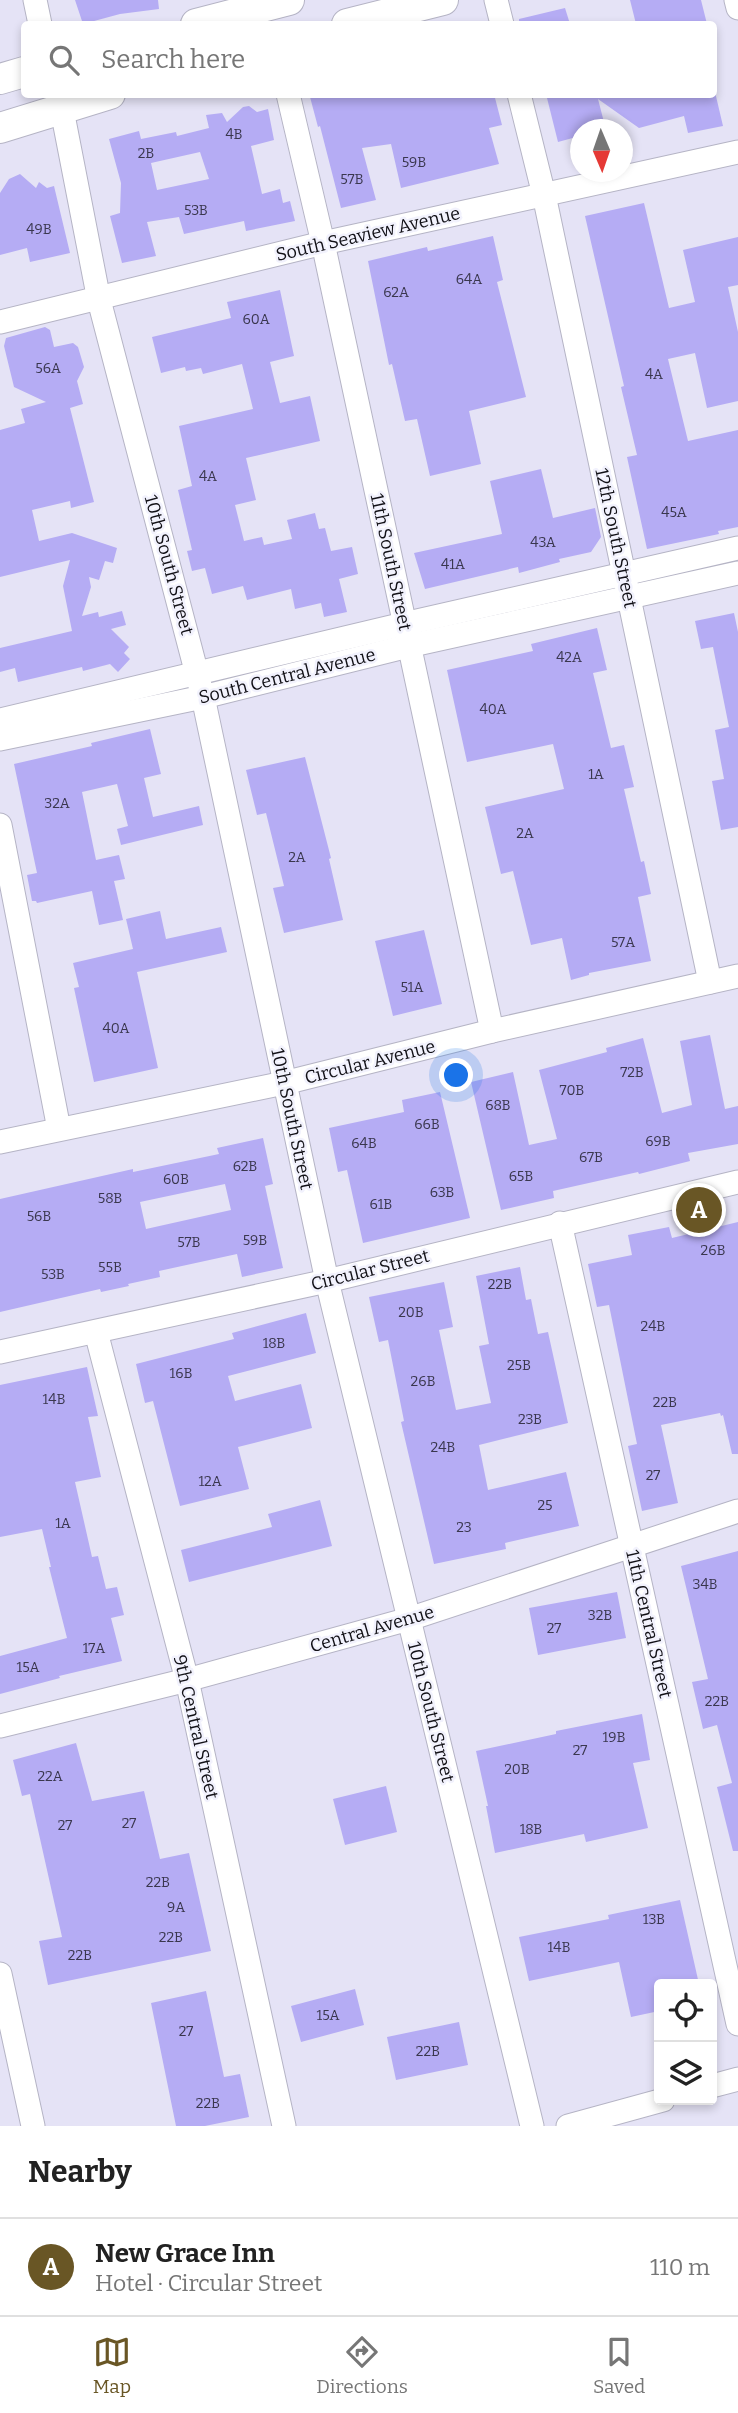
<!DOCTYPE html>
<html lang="en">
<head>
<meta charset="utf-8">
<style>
  body { margin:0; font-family:Bitter,serif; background:#f6f6f6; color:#222 }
  .controls { position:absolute; right:21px; bottom:21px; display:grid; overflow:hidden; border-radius:7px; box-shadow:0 4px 10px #0003 }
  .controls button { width:63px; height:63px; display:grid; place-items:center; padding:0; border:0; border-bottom:2px solid #e0e0e0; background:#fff; color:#222; font:35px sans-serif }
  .compass { position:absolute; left:570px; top:119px; width:63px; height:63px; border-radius:50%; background:#fff; box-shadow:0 4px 10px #0003; rotate:178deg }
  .you { position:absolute; left:457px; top:1076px; width:24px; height:24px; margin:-18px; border:5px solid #fff; border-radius:50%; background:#1a73e8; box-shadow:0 0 0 10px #1a73e833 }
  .badge { display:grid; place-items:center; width:46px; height:46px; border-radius:50%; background:#695625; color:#fff; font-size:23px; font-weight:700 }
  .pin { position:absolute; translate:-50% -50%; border:4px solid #fff; box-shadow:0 2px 7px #0006 }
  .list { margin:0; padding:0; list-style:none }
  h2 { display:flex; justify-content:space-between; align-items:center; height:91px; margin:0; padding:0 28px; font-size:30px }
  h2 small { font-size:23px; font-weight:400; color:#767676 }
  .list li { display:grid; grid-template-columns:46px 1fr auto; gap:21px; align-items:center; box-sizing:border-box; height:98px; padding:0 28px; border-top:2px solid #e0e0e0 }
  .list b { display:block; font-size:26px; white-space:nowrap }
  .list p { margin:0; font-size:23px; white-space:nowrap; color:#767676 }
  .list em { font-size:23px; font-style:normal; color:#767676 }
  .icon { flex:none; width:38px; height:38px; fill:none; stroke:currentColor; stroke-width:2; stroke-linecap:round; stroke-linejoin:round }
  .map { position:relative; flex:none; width:738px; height:2126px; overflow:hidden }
  .search { position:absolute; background:#fff; box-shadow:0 4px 10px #0003; left:21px; right:21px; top:21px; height:77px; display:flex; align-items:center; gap:18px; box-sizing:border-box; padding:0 24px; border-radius:7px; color:#767676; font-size:26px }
  .sheet { height:189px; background:#fff }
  nav { display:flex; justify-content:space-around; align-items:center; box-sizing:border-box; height:98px; border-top:2px solid #e0e0e0; background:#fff; font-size:19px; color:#767676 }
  nav a { display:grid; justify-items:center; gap:4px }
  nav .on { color:#695625 }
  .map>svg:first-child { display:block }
  .building { fill:#b5acf4; fill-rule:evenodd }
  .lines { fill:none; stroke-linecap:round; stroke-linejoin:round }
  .minor-casing { stroke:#b5b4c5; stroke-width:25 }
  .major-casing { stroke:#b5b4c5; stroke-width:32 }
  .minor { stroke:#fff; stroke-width:23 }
  .major { stroke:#fff; stroke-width:30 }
  .labels { text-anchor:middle; stroke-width:5; stroke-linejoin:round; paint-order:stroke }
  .number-label { font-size:14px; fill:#3a374e }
  .street-label { font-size:18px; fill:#111016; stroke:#f2f2fd }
</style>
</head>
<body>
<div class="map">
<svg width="738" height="2126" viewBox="0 0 738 2126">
  <rect width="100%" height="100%" fill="#e5e3f6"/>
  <g class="building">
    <path d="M75 0H158L159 9 120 14 83 24Z"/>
    <path d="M630 0H701L707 24H636Z"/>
    <path d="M565 8 570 24H519V19Z"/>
    <path d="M715 92 723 126 688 133 684 116 639 128 598 99 606 130H580V136L558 142 546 94H713Z"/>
    <path d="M318 94H494L502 125 489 128 499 164 401 188 391 144 362 148 376 200 341 208 320 126 318 127 310 97Z"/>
    <path d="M249 106 257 112 268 109 274 140 251 146 262 194 280 189 283 203 290 201 295 221 246 231 244 221 184 234 179 217 147 222 156 256 122 263 110 216 120 213 121 183 109 139 139 131 141 139 176 132 177 136 209 128 206 115 222 113 227 122 243 107ZM200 152 209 179 157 190 151 163Z"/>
    <path d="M20 174 36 188 39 182 47 188 54 186 70 253 30 262 27 248 0 255V193L9 179Z"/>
    <path d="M644 203 669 308 695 302 683 250 738 237V285L728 287 738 332V401L707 408 695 353 668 359 688 441 738 430V527L718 531 719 534 647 549 627 457 637 455 621 387 624 386 585 216Z"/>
    <path d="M493 236 503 280 497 282 526 397 469 411 481 464 430 476 417 419 405 421 392 364 389 365 368 261 427 247 428 251Z"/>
    <path d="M280 290 294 356 270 362 280 403 310 396 320 441 246 458 256 500 235 505 244 541 262 537 264 545 292 539 287 520 315 513 319 529 325 528 331 551 352 547 358 574 339 579 347 612 324 617 321 603 295 609 291 589 247 600 243 586 212 594 205 568 192 571 187 551 192 550 178 490 192 486 179 426 253 409 242 364 203 374 201 368 186 371 185 367 161 373 152 337 231 318 227 302Z"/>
    <path d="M45 327 50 330 54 347 73 343 78 347 84 367 77 381 83 404 70 408 94 502 71 508 70 501 32 510 39 541 72 533 117 548 113 563 105 561 99 580 89 577 91 587 82 616 98 612 99 617 122 611 126 625 111 629 129 647 124 653 130 659 118 672 110 664 83 671 82 667 18 682 15 668 0 672V648L72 631 63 586 70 560 0 577V430L25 423 21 409 46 402 14 387 4 346 6 338Z"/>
    <path d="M541 469 553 518 595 508 601 537 591 552 559 559 560 562 519 573 518 567 425 589 414 553 502 534 490 481Z"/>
    <path d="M734 613 738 632V827L721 830 712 781 724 779 715 730 729 727 713 647 701 649 695 621Z"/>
    <path d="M597 628 607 670 593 673 611 748 624 745 634 787 624 789 641 862 644 861 651 894 638 897 651 961 589 973V975L571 980 562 938 531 945 513 871 501 874 485 807 564 789 553 744 467 762 447 670 533 651 531 644Z"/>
    <path d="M150 729 161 774 144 778 153 817 199 806 203 825 121 845 117 829 128 826 117 784 82 792 96 860 119 855 125 879 114 881 123 920 99 925 92 891 37 903 36 901H32L27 875 37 873 14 764 92 746 91 743Z"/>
    <path d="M305 757 331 858 329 859 343 920 284 933 273 888 284 886 266 813 257 815 246 770Z"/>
    <path d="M160 911 166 939 221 927 227 952 137 972 158 1068 94 1082 74 988 79 987 73 963 133 949 126 919Z"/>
    <path d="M424 930 442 1004 393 1016 375 941Z"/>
    <path d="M710 1035 725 1109 738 1106V1144L688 1153 690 1161 639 1174 638 1172 553 1191 554 1198 501 1210 471 1082 513 1072 529 1145 557 1139 539 1070 607 1052 606 1048 643 1038 662 1113 692 1105 680 1041Z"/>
    <path d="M440 1092 470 1218 363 1243 347 1170 338 1172 329 1128 404 1112 402 1100Z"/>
    <path d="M263 1138 273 1184 265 1186 283 1268 242 1277 237 1254 159 1271 160 1277 128 1284 129 1286 101 1292 100 1289 0 1312V1199L133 1169V1172L219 1154 217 1148ZM225 1184 231 1210 146 1229 140 1202Z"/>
    <path d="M738 1222V1454H732L723 1415 721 1416 720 1413 661 1425 678 1503 642 1511 628 1446 637 1444 609 1305 597 1307 588 1264 632 1255 628 1235 669 1227 672 1238Z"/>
    <path d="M520 1267 526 1300 531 1299 538 1334 548 1332 568 1423 479 1445 488 1490 566 1472 579 1526 505 1543 506 1549 434 1564 401 1422 404 1421 388 1340 379 1342 369 1297 444 1282 453 1327 439 1330 456 1410 491 1403 479 1346 489 1344 476 1276Z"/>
    <path d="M306 1313 316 1353 228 1376 235 1401 301 1384 312 1428 238 1447 249 1489 180 1506 153 1401 145 1403 136 1364 234 1339 232 1333Z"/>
    <path d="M87 1367 98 1416 88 1417 101 1477 75 1482 92 1557 98 1556 106 1589 117 1587 124 1615 111 1618 122 1661 59 1676 60 1678 0 1694V1656L67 1638 49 1567H51L42 1529 0 1537V1385Z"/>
    <path d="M320 1500 332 1546 189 1582 181 1550 272 1527 268 1514Z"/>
    <path d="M738 1551V1851H733L717 1787 732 1783 717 1725 703 1729 692 1682 708 1679 681 1566Z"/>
    <path d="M617 1592 626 1638 538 1655 529 1608Z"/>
    <path d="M642 1714 650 1760 633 1763 648 1828 586 1842 584 1834 495 1853 486 1806H488L476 1751 556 1734V1731Z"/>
    <path d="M76 1743 92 1801 144 1791 160 1859 189 1853 211 1951 48 1985 39 1941 62 1937 30 1794 22 1796 13 1760Z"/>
    <path d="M386 1786 397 1832 345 1845 333 1799Z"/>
    <path d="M680 1900 699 1984H659V2011L631 2017 619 1962 529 1981 519 1937 609 1919 608 1915Z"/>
    <path d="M355 1989 364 2025 301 2042 291 2006Z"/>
    <path d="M206 1991 224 2077 240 2074 249 2117 205 2126H176L151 2003Z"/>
    <path d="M459 2022 468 2065 396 2080 387 2037Z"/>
  </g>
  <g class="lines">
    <g class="minor-casing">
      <g id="minor">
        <path d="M35 0 40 24"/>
        <path d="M496 0 502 24"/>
        <path d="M736 0 738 8"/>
        <path d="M288 94 323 243 492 1031"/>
        <path d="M519 94 544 195 710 982"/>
        <path d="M62 110 99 300 203 697 327 1281 532 2126"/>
        <path d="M0 322 323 243 738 152"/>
        <path d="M0 720 404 624 738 548"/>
        <path d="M0 739 203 697 408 646 738 573"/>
        <path d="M0 825 59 1129"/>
        <path d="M0 1142 284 1083 492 1031 738 976"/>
        <path d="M560 1223 738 2024"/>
        <path d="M96 1332 187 1680 284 2126"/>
        <path d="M0 1352 327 1281 738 1182"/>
        <path d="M0 1726 187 1680 409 1619 738 1511"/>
        <path d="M0 1974 33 2126"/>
        <path d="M712 2086 738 2079"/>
        <path d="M568 2126 663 2100"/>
      </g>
    </g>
    <g class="major-casing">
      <g id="major">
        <path d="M196 24 289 0"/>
        <path d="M347 24 443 0"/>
        <path d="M0 79 24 72"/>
        <path d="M0 128 110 94"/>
      </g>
    </g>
    <use href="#minor" class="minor"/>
    <use href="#major" class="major"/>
  </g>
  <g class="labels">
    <g class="number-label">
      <text x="234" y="139">4B</text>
      <text x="146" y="158">2B</text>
      <text x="414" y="167">59B</text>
      <text x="352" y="184">57B</text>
      <text x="196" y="215">53B</text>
      <text x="39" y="234">49B</text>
      <text x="469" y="284">64A</text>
      <text x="396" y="297">62A</text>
      <text x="256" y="324">60A</text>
      <text x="48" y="373">56A</text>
      <text x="654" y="379">4A</text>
      <text x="208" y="481">4A</text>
      <text x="674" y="517">45A</text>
      <text x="543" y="547">43A</text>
      <text x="453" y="569">41A</text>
      <text x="569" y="662">42A</text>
      <text x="493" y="714">40A</text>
      <text x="596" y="779">1A</text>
      <text x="57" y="808">32A</text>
      <text x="525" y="838">2A</text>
      <text x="297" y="862">2A</text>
      <text x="623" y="947">57A</text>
      <text x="412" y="992">51A</text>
      <text x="116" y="1033">40A</text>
      <text x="632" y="1077">72B</text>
      <text x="572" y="1095">70B</text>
      <text x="498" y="1110">68B</text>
      <text x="427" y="1129">66B</text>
      <text x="658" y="1146">69B</text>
      <text x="364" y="1148">64B</text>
      <text x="591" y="1162">67B</text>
      <text x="245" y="1171">62B</text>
      <text x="521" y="1181">65B</text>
      <text x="176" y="1184">60B</text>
      <text x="442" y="1197">63B</text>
      <text x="110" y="1203">58B</text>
      <text x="381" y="1209">61B</text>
      <text x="39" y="1221">56B</text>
      <text x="255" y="1245">59B</text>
      <text x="189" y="1247">57B</text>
      <text x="713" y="1255">26B</text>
      <text x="110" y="1272">55B</text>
      <text x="53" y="1279">53B</text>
      <text x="500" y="1289">22B</text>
      <text x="411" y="1317">20B</text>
      <text x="653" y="1331">24B</text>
      <text x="274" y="1348">18B</text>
      <text x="519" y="1370">25B</text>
      <text x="181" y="1378">16B</text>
      <text x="423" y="1386">26B</text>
      <text x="54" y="1404">14B</text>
      <text x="665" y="1407">22B</text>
      <text x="530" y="1424">23B</text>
      <text x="443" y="1452">24B</text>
      <text x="653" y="1480">27</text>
      <text x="210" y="1486">12A</text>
      <text x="545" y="1510">25</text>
      <text x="63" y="1528">1A</text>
      <text x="464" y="1532">23</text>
      <text x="705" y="1589">34B</text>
      <text x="600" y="1620">32B</text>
      <text x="554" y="1633">27</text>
      <text x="94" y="1653">17A</text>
      <text x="28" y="1672">15A</text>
      <text x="717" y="1706">22B</text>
      <text x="614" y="1742">19B</text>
      <text x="580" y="1755">27</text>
      <text x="517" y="1774">20B</text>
      <text x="50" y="1781">22A</text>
      <text x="129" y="1828">27</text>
      <text x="65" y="1830">27</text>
      <text x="531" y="1834">18B</text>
      <text x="158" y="1887">22B</text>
      <text x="176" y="1912">9A</text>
      <text x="654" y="1924">13B</text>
      <text x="171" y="1942">22B</text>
      <text x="559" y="1952">14B</text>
      <text x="80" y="1960">22B</text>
      <text x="328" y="2020">15A</text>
      <text x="186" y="2036">27</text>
      <text x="428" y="2056">22B</text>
      <text x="208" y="2108">22B</text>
    </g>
    <g class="street-label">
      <text transform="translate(368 234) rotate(-13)" y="6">South Seaview Avenue</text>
      <text transform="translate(616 538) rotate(78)" y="6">12th South Street</text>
      <text transform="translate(391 562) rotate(78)" y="6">11th South Street</text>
      <text transform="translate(169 565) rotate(75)" y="6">10th South Street</text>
      <text transform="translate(287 676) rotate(-14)" y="6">South Central Avenue</text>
      <text transform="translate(370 1062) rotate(-14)" y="6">Circular Avenue</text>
      <text transform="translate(292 1119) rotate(78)" y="6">10th South Street</text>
      <text transform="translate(370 1270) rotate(-14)" y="6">Circular Street</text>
      <text transform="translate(649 1624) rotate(77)" y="6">11th Central Street</text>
      <text transform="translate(372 1629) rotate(-16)" y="6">Central Avenue</text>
      <text transform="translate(431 1712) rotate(76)" y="6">10th South Street</text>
      <text transform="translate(196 1727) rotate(77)" y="6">9th Central Street</text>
    </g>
  </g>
</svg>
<div class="controls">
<button><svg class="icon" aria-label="locate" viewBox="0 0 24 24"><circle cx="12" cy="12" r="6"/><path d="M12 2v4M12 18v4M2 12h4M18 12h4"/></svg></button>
<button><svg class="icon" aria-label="layers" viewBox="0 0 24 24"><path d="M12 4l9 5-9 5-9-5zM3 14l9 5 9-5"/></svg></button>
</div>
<svg class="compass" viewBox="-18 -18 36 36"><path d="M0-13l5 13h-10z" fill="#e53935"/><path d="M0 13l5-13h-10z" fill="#767676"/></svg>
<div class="you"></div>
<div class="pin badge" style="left:699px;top:1210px">A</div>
<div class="search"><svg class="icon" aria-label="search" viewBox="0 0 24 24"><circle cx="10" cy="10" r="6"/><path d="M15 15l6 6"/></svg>Search here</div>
</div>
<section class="sheet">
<h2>Nearby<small></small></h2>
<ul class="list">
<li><span class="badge">A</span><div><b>New Grace Inn</b><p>Hotel · Circular Street</p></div><em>110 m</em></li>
</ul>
</section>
<nav>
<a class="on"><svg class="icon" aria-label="map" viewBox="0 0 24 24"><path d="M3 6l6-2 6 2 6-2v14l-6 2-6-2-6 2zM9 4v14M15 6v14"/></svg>Map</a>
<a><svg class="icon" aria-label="directions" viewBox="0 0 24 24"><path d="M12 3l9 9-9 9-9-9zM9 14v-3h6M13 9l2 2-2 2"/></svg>Directions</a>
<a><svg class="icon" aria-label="saved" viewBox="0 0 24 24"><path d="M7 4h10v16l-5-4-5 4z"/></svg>Saved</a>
</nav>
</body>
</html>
